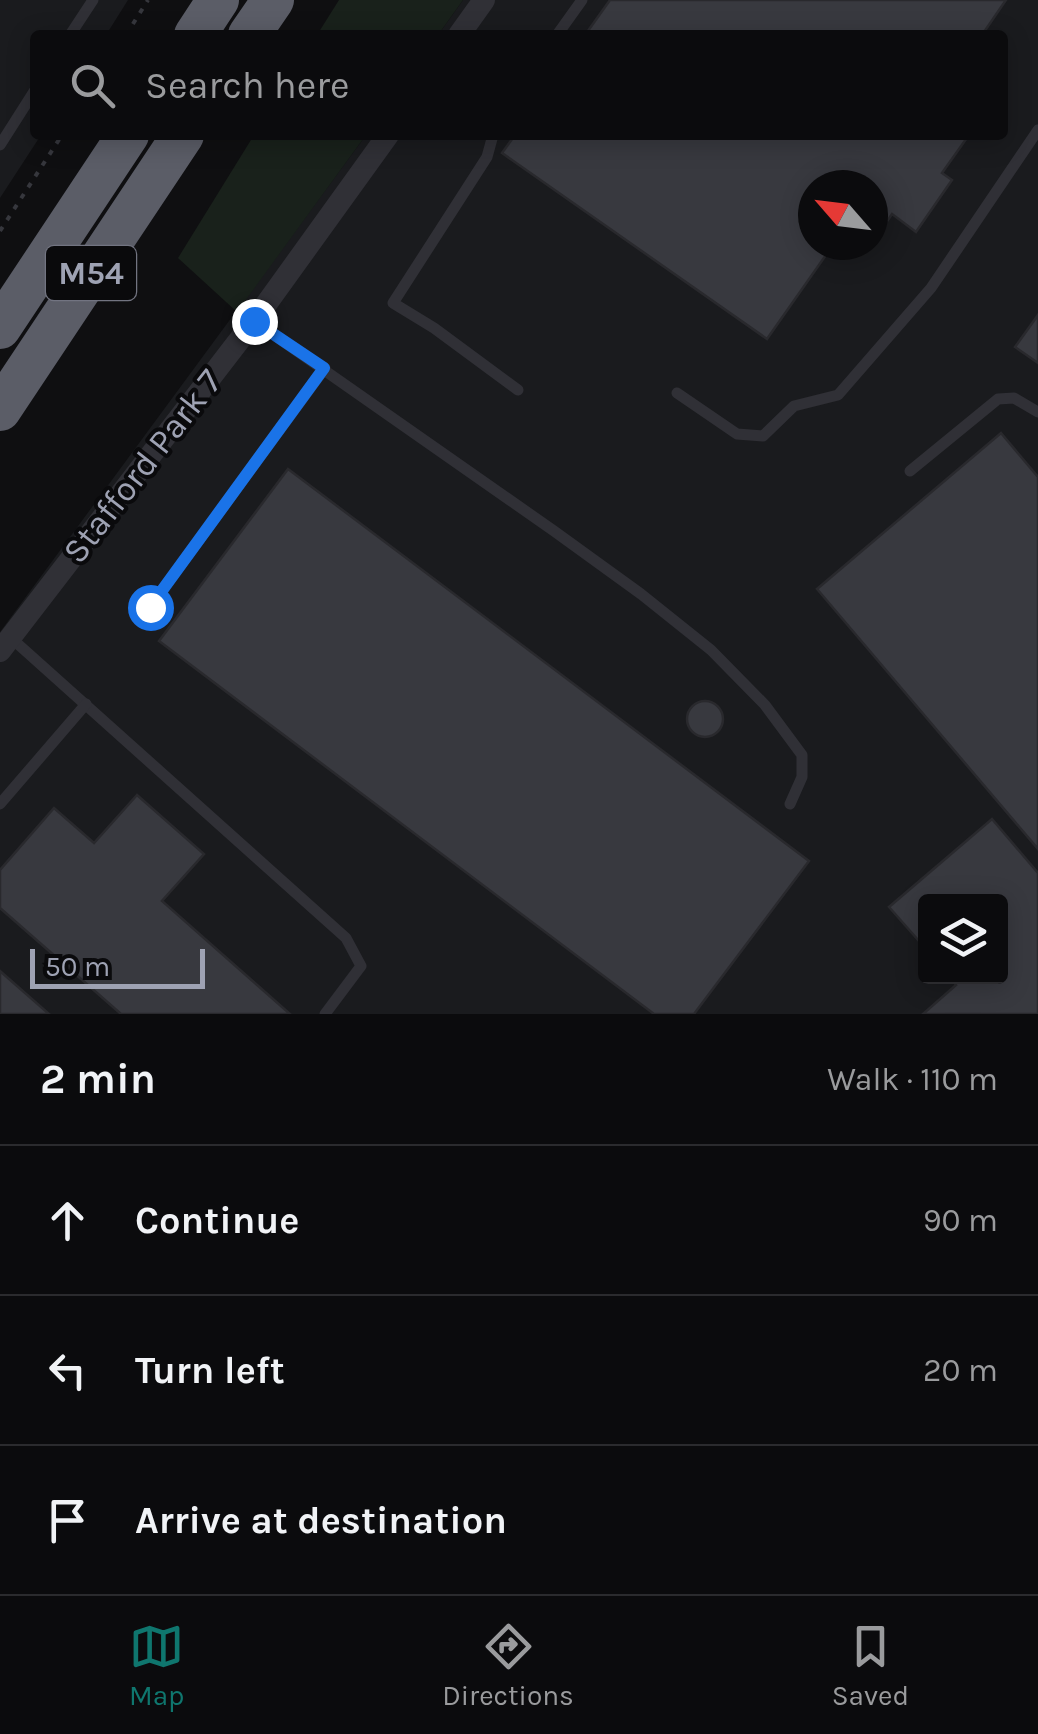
<!DOCTYPE html>
<html lang="en">
<head>
<meta charset="utf-8">
<style>
  body { margin:0; font-family:Karla,sans-serif; background:#141416; color:#f1f3f6 }
  .controls { position:absolute; right:30px; bottom:30px; display:grid; overflow:hidden; border-radius:10px; box-shadow:0 5px 25px #0003 }
  .controls button { width:90px; height:90px; display:grid; place-items:center; padding:0; border:0; border-bottom:2px solid #2b2b2e; background:#0b0b0d; color:#f1f3f6; font:50px sans-serif }
  .compass { position:absolute; left:798px; top:170px; width:90px; height:90px; border-radius:50%; background:#0b0b0d; box-shadow:0 5px 25px #0003; rotate:298deg }
  .scale { position:absolute; left:30px; bottom:25px; width:175px; box-sizing:border-box; padding-left:10px; border:5px solid #9ea2b3; border-top:0; font-size:28px; line-height:35px; white-space:nowrap; color:#9ea2b3; -webkit-text-stroke:8px #0a0a0c; paint-order:stroke }
  .stop { position:absolute; width:30px; height:30px; margin:-22px; border:8px solid #1a73e8; border-radius:50%; background:#fff }
  .stop.end { background:#1a73e8; border-color:#fff; box-shadow:0 2px 10px #0008 }
  .list { margin:0; padding:0; list-style:none }
  h2 { display:flex; justify-content:space-between; align-items:center; height:130px; margin:0; padding:0 40px; font-size:42px }
  h2 small { font-size:32px; font-weight:400; color:#9a9b9d }
  .list li { display:grid; grid-template-columns:65px 1fr auto; gap:30px; align-items:center; box-sizing:border-box; height:150px; padding:0 40px; border-top:2px solid #2b2b2e }
  .list b { display:block; font-size:38px; white-space:nowrap }
  .list em { font-size:32px; font-style:normal; color:#9a9b9d }
  .icon { flex:none; width:55px; height:55px; fill:none; stroke:currentColor; stroke-width:2; stroke-linecap:round; stroke-linejoin:round }
  .map { position:relative; flex:none; width:1038px; height:1014px; overflow:hidden }
  .search { position:absolute; background:#0b0b0d; box-shadow:0 5px 25px #0003; left:30px; right:30px; top:30px; height:110px; display:flex; align-items:center; gap:25px; box-sizing:border-box; padding:0 35px; border-radius:10px; color:#9a9b9d; font-size:38px }
  .sheet { height:580px; background:#0b0b0d }
  nav { display:flex; justify-content:space-around; align-items:center; box-sizing:border-box; height:140px; border-top:2px solid #2b2b2e; background:#0b0b0d; font-size:28px; color:#9a9b9d }
  nav a { display:grid; justify-items:center; gap:5px }
  nav .on { color:#0f766e }
  .map>svg:first-child { display:block }
  .built { fill:#1a1b1e; fill-rule:evenodd }
  .green { fill:#19211b }
  .building { fill:#38393f; stroke:#29292d; stroke-width:2.5 }
  .lines { fill:none; stroke-linecap:round; stroke-linejoin:round }
  .path { stroke:#36373d; stroke-width:4; stroke-dasharray:5 8; stroke-linecap:butt }
  .service { stroke:#303036; stroke-width:11 }
  .minor { stroke:#303036; stroke-width:22 }
  .motorway { stroke:#5b5d67; stroke-width:42 }
  .route { stroke:#1a73e8; stroke-width:12 }
  .labels { text-anchor:middle; stroke-width:8; stroke-linejoin:round; paint-order:stroke }
  .shield { fill:#0a0a0c; stroke:#727481; stroke-width:2.5 }
  .shield-label { font-size:32px; font-weight:bold; fill:#9ea2b3 }
  .street-label { font-size:35px; fill:#9ea2b3; stroke:#0a0a0c }
</style>
</head>
<body>
<div class="map">
<svg width="1038" height="1014" viewBox="0 0 1038 1014">
  <rect width="100%" height="100%" fill="#0f0f11"/>
  <g class="built">
    <path d="M0 0H128L106 35H35V135H41L0 198Z"/>
    <path d="M463 0H1038V1014H0V632L366 135H1003V35H438ZM813 185H873V245H813ZM926 902H1000V976H926Z"/>
  </g>
  <g class="green">
    <path d="M339 0H463L438 35H317Z"/>
    <path d="M254 135H366L237 312 178 258Z"/>
  </g>
  <g class="building">
    <path d="M610 0H1006L982 35H585Z"/>
    <path d="M515 135H969L942 173 952 180 916 232 892 214 888 220 873 209V185H813V245H833L767 339 502 153Z"/>
    <path d="M1038 315V363L1015 347Z"/>
    <path d="M1001 433 1038 477V849L817 589Z"/>
    <path d="M288 469 809 861 694 1014H654L159 641Z"/>
    <circle cx="705" cy="719" r="18"/>
    <path d="M137 795 204 854 162 901 290 1014H121L0 908V870L54 808 94 843Z"/>
    <path d="M992 819 1038 873V1014H923L956 985 949 976H1000V902H926V949L889 907Z"/>
    <path d="M0 971 49 1014H0Z"/>
  </g>
  <g class="lines">
    <g class="path">
      <path d="M126 35 148 0"/>
      <path d="M0 231 62 135"/>
    </g>
    <g class="service">
      <path d="M70 35 93 0"/>
      <path d="M557 35 582 0"/>
      <path d="M493 135 487 157 393 303 434 328 518 390"/>
      <path d="M0 145 35 90"/>
      <path d="M254 321 554 531 641 594 711 650 765 705 802 755V777L790 804"/>
      <path d="M677 393 737 434 763 436 794 406 838 395 931 288 1038 130"/>
      <path d="M910 471 998 399 1014 398 1038 412"/>
      <path d="M150 607 325 368"/>
      <path d="M10 637 346 938 361 966 325 1014"/>
      <path d="M0 804 86 704"/>
    </g>
    <g class="minor">
      <path d="M459 35 484 0"/>
      <path d="M0 651 254 321 388 135"/>
    </g>
    <g class="motorway">
      <path d="M195 35 218 0"/>
      <path d="M249 35 273 0"/>
      <path d="M0 328 128 135"/>
      <path d="M0 410 183 135"/>
    </g>
  </g>
  <g class="lines">
    <path class="route" d="M150 607 324 368 254 321"/>
  </g>
  <g class="labels">
    <rect class="shield" x="46" y="246" width="90" height="54" rx="8"/>
    <g class="shield-label">
      <text x="91" y="284">M54</text>
    </g>
    <g class="street-label">
      <text transform="translate(142 466) rotate(-52)" y="12">Stafford Park 7</text>
    </g>
  </g>
</svg>
<div class="controls">
<button><svg class="icon" aria-label="layers" viewBox="0 0 24 24"><path d="M12 4l9 5-9 5-9-5zM3 14l9 5 9-5"/></svg></button>
</div>
<svg class="compass" viewBox="-18 -18 36 36"><path d="M0-13l5 13h-10z" fill="#e53935"/><path d="M0 13l5-13h-10z" fill="#9a9b9d"/></svg>
<div class="scale">50 m</div>
<div class="stop" style="left:150px;top:607px"></div>
<div class="stop end" style="left:254px;top:321px"></div>
<div class="search"><svg class="icon" aria-label="search" viewBox="0 0 24 24"><circle cx="10" cy="10" r="6"/><path d="M15 15l6 6"/></svg>Search here</div>
</div>
<section class="sheet">
<h2>2 min<small>Walk · 110 m</small></h2>
<ul class="list">
<li><svg class="icon" aria-label="ahead" viewBox="0 0 24 24"><path d="M12 20V5M6 11l6-6 6 6"/></svg><div><b>Continue</b></div><em>90 m</em></li>
<li><svg class="icon" aria-label="left" viewBox="0 0 24 24"><path d="M17 20v-9H6M10 6l-5 5 5 5"/></svg><div><b>Turn left</b></div><em>20 m</em></li>
<li><svg class="icon" aria-label="arrive" viewBox="0 0 24 24"><path d="M6 21V4h12l-3 4 3 4H6"/></svg><div><b>Arrive at destination</b></div></li>
</ul>
</section>
<nav>
<a class="on"><svg class="icon" aria-label="map" viewBox="0 0 24 24"><path d="M3 6l6-2 6 2 6-2v14l-6 2-6-2-6 2zM9 4v14M15 6v14"/></svg>Map</a>
<a><svg class="icon" aria-label="directions" viewBox="0 0 24 24"><path d="M12 3l9 9-9 9-9-9zM9 14v-3h6M13 9l2 2-2 2"/></svg>Directions</a>
<a><svg class="icon" aria-label="saved" viewBox="0 0 24 24"><path d="M7 4h10v16l-5-4-5 4z"/></svg>Saved</a>
</nav>
</body>
</html>
